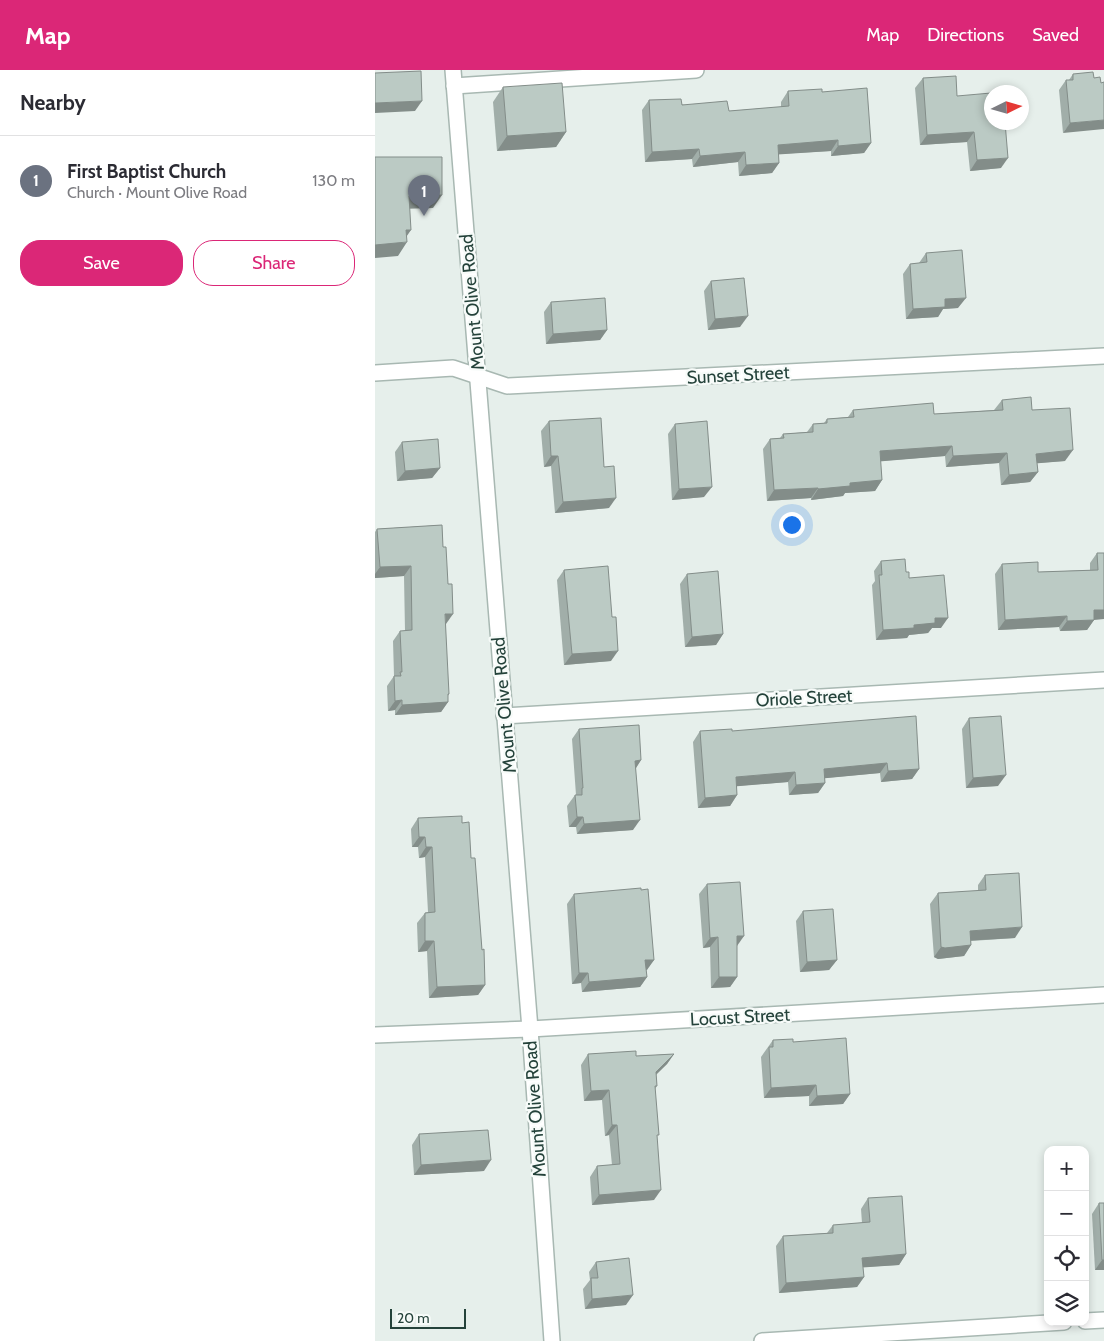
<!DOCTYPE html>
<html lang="en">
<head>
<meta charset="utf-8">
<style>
  body { margin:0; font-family:Cabin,sans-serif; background:#f2f2f3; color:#2b2b33 }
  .controls { position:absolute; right:15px; bottom:15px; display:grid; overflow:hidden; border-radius:10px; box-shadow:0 2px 8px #0003 }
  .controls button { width:45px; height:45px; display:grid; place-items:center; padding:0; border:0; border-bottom:1px solid #e1e1e2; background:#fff; color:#2b2b33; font:25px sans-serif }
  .compass { position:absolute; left:609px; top:15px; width:45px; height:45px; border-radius:50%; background:#fff; box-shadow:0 2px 8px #0003; rotate:85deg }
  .scale { position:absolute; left:15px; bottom:12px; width:76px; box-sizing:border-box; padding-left:5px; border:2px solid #24423a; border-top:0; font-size:14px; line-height:18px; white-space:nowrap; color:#24423a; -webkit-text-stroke:4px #f7fbf9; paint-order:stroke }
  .you { position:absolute; left:416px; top:454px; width:18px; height:18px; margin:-12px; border:4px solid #fff; border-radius:50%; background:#1a73e8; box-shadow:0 0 0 8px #1a73e833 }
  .badge { display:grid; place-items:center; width:32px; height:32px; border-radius:50%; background:#db2777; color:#fff; font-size:16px; font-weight:700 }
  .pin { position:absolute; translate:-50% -41px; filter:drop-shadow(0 1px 2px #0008) }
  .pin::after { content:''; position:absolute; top:26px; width:18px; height:15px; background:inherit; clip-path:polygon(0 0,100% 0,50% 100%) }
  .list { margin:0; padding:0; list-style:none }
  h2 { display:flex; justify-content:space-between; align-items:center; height:65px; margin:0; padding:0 20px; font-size:21px }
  h2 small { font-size:16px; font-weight:400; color:#7c7c81 }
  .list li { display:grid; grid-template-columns:32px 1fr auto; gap:15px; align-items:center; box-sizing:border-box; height:90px; padding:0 20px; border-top:1px solid #e1e1e2 }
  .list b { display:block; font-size:19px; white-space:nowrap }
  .list p { margin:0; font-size:16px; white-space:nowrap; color:#7c7c81 }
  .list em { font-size:16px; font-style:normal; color:#7c7c81 }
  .actions { display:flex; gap:10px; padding:15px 20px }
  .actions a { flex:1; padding:11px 0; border:1px solid #db2777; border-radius:20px; text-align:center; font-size:18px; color:#db2777 }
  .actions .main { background:#db2777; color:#fff }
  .icon { flex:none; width:28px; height:28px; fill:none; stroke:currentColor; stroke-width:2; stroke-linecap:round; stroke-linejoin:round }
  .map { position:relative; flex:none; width:729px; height:1271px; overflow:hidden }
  header { display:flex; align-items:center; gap:30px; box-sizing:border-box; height:70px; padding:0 25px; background:#db2777; color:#fff }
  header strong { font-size:24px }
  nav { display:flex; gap:28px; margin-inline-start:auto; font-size:18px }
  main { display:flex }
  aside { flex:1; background:#fff }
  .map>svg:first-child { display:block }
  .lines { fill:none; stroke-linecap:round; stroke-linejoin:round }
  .minor-casing { stroke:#a8b8b2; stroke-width:18 }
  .minor { stroke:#fff; stroke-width:15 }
  .wall { fill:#a1aea9 }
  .shaded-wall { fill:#838d89 }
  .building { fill:#bbcac4; stroke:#838d89 }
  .labels { text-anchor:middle; stroke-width:4.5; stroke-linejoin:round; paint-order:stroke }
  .street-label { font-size:18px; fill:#24423a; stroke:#f7fbf9 }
</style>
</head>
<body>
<header>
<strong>Map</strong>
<nav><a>Map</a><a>Directions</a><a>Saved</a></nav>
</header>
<main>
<aside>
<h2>Nearby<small></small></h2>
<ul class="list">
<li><span class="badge" style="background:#6b7280">1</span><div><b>First Baptist Church</b><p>Church · Mount Olive Road</p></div><em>130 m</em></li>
</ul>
<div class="actions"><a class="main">Save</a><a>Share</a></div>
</aside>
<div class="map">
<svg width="729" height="1271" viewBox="0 0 729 1271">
  <rect width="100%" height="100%" fill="#e6efeb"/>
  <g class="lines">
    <g class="minor-casing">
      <g id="minor">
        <path d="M78 0 155 959 177 1271"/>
        <path d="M79 16 321 0"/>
        <path d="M0 303 78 298 132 316 729 286"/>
        <path d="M129 646 729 610"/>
        <path d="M0 965 155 959 729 925"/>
        <path d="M710 1251 729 1250"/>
        <path d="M387 1271 689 1252"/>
      </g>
    </g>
    <use href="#minor" class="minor"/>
  </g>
  <g class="wall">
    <path d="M698 4 719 8 726 13 688 63 684 20 691 10H694Z"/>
    <path d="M548 8 582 26 626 98 595 101 592 72 545 75 540 18Z"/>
    <path d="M128 17 191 62 181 77 122 81 118 32Z"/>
    <path d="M413 21 447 22 496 73 489 83 456 86V81L403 84 404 93 397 103 364 106 363 92 318 97 317 89 270 92 267 40 274 30 354 41 406 37V32Z"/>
    <path d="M551 183 583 238 568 239 563 247 531 249 528 204 535 194 544 193Z"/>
    <path d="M336 211 365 257 333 260 329 221Z"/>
    <path d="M176 232 232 260 225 270 171 274 169 242Z"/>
    <path d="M627 330 657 340 690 391 662 393 663 402 655 412 626 415 624 393 571 397 570 386 505 391 507 410 500 421 470 423 468 426 436 430V428L392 431 388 379 395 369 405 368 408 364 432 362 438 354 449 353 452 349 473 347 478 340 559 344 619 340Z"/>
    <path d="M174 351 229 397 234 438 180 443 176 396 169 397 166 361Z"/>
    <path d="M300 354 329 427 297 430 293 364Z"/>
    <path d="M27 372 65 398 57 408 22 411 20 382Z"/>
    <path d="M67 455 73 632 66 642 20 645V640L13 641 12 616 19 606 18 571 25 561H30L29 506 0 508V462L2 459Z"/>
    <path d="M722 483H729L719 550 712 560 685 561 684 557 623 560 620 504 627 494 663 502 715 500V493Z"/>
    <path d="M506 491 531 502 534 508 566 558H557L553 563 534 565 532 568 501 570 497 515 500 511 499 501Z"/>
    <path d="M189 500 236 591 189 595 182 510Z"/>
    <path d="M312 504 348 564 341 575 310 577 305 514Z"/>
    <path d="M594 648 623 716 591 718 587 659Z"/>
    <path d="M204 659 266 690 261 698 258 760 202 764 201 757H194L192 736 200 725H201L197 669Z"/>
    <path d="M325 661H357L544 699 537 709 506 712 505 703 450 708V713L443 723 414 725 413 712 361 716 362 725 355 736 323 738 318 672Z"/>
    <path d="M43 748 87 753 96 788 107 880 110 915 103 925 54 928 52 881 43 882 42 853 50 843 53 842 50 787 44 788 43 777H37L36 759Z"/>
    <path d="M610 805 640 868 596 871V875L589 886 563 889 559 887 555 834 563 823 603 821V815Z"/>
    <path d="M332 814 362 876V907L355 917 336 918 335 877 328 878 324 824Z"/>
    <path d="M199 824 279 890 271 900 272 907 265 917 207 922 206 913 197 914 192 834Z"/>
    <path d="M428 841 462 890 454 900 425 902 421 851Z"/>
    <path d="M398 970 418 972 475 1024 468 1034 434 1036V1026L389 1028 386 987Z"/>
    <path d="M213 984 261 986 299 984 292 994 281 1005 282 1016 280 1019 282 1069 279 1130 217 1135 215 1107 222 1096 237 1095 234 1065 230 1066 227 1030 209 1031 206 995Z"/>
    <path d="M44 1064 109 1101 39 1105 37 1075Z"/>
    <path d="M493 1128 531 1184 524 1195 488 1197 489 1207 482 1217 404 1223 401 1176 408 1166 452 1163 458 1155 487 1153 486 1139Z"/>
    <path d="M724 1133H729V1200H720L717 1144Z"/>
    <path d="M221 1192 251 1235 210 1239 208 1219 215 1210 214 1202Z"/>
  </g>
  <g class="shaded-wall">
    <path d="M47 31 40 41 0 43V33Z"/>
    <path d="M729 50V59L688 63 695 53Z"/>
    <path d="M191 62 181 77 122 81 132 66Z"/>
    <path d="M599 62 592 72 545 75 552 65Z"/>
    <path d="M463 70 456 81 395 85 403 75Z"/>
    <path d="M496 73 489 83 456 86 463 76Z"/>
    <path d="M324 79 317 89 270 92 277 82Z"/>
    <path d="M370 82 363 92 318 97 325 86Z"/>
    <path d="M633 88 626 98 595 101 602 90Z"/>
    <path d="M404 93 397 103 364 106 371 95Z"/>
    <path d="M67 125 58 138 24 139 34 126Z"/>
    <path d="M31 160H36L27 173 32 172 23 186 0 188V175Z"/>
    <path d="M591 228 583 238 568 239 563 247 531 249 538 239 570 229Z"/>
    <path d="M373 246 365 257 333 260 340 249Z"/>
    <path d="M232 260 225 270 171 274 178 264Z"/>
    <path d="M577 376 570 386 498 392 505 381Z"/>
    <path d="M698 380 690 391 654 394 661 384Z"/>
    <path d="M632 383 624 393 571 397 578 386Z"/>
    <path d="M176 386H183L176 396 169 397Z"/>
    <path d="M65 398 57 408 22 411 30 401Z"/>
    <path d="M663 402 655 412 626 415 634 405Z"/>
    <path d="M507 410 500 421 470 423 468 426 436 430 443 419 475 413Z"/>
    <path d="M337 417 329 427 297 430 304 419Z"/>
    <path d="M443 418 436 428 392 431 399 420Z"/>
    <path d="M241 428 234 438 180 443 188 432Z"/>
    <path d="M36 496 29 506 0 508V504L5 497Z"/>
    <path d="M719 540H729V549L719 550 712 560 685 561 692 551Z"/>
    <path d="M70 544H78L71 554Z"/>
    <path d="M692 546 684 557 623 560 630 550Z"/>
    <path d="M560 548H573L566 558H557L553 563 534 565 532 568 501 570 508 560 539 555Z"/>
    <path d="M348 564 341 575 310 577 317 567Z"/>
    <path d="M243 581 236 591 189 595 197 584Z"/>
    <path d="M74 624 69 632H73L66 642 20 645 27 635Z"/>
    <path d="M27 630 20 640 13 641 20 631Z"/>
    <path d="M266 690 259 701 260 691Z"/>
    <path d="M512 693 505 703 442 709 449 699Z"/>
    <path d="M544 699 537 709 506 712 513 701Z"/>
    <path d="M420 702 413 712 353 717 361 707Z"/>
    <path d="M631 705 623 716 591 718 598 708Z"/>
    <path d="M450 713 443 723 414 725 421 715Z"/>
    <path d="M362 725 355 736 323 738 330 728Z"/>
    <path d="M202 747H208L201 757H194Z"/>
    <path d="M265 750 258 760 202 764 209 754Z"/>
    <path d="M44 767H50L43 777H37Z"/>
    <path d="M51 777H57L50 787 44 788Z"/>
    <path d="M647 857 640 868 588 871 595 861Z"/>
    <path d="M362 866H369L362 876Z"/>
    <path d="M343 867 335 877 328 878 335 868Z"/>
    <path d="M50 871H59L52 881 43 882Z"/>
    <path d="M596 875 589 886 563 889 559 887 566 877Z"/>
    <path d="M270 890H279L272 900 263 901Z"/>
    <path d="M462 890 454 900 425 902 432 892Z"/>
    <path d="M204 903H213L206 913 197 914Z"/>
    <path d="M272 907 265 917 207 922 214 912Z"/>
    <path d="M344 907H362L355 917 336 918Z"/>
    <path d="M110 915 103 925 54 928 62 917Z"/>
    <path d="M299 984 292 994 273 1012 281 1002Z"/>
    <path d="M441 1015 434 1026 389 1028 396 1018Z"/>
    <path d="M234 1020 227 1030 209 1031 216 1021Z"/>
    <path d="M475 1024 468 1034 434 1036 442 1026Z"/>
    <path d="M237 1055H242L234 1065 230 1066Z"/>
    <path d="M116 1090 109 1101 39 1105 46 1095Z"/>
    <path d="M286 1120 279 1130 217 1135 224 1125Z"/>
    <path d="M531 1184 524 1195 480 1198 487 1188Z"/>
    <path d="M727 1190H729V1200H720Z"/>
    <path d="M489 1207 482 1217 404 1223 411 1213Z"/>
    <path d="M258 1225 251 1235 210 1239 217 1229Z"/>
  </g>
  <g class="building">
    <path d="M46 1 47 31 0 33V3Z"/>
    <path d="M718 2 719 8 725 7 726 13 729 12V50L695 53 691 10H698V4Z"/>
    <path d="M581 6 582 26 616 23V52H630L633 88 602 90 599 62 552 65 548 8Z"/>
    <path d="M187 13 191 62 132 66 128 17Z"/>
    <path d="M492 18 496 73 463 76V70L403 75 404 93 371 95 370 82 325 86 324 79 277 82 274 30 306 29 307 35 352 31 354 41 414 36 413 21 447 19V22Z"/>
    <path d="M0 87H67V125L34 126 36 160H31L32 172 0 175Z"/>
    <path d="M587 180 591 228 570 229V237L538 239 535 194 552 192 551 183Z"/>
    <path d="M369 208 373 246 340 249 336 211Z"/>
    <path d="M230 228 232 260 178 264 176 232Z"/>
    <path d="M656 327 657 340 695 338 698 380 661 384 663 402 634 405 632 383 578 386 577 376 505 381 507 410 475 413V416L443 419V418L399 420 395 369 409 368 408 364 438 362V354L452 353V349L479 347 478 340 558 333 559 344 628 340 627 330Z"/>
    <path d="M226 348 229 397 239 396 241 428 188 432 183 386H176L174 351Z"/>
    <path d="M332 351 337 417 304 419 300 354Z"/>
    <path d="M63 369 65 398 30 401 27 372Z"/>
    <path d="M67 455 68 477H71L73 514H77L78 544H70L74 624H73V632L27 635V630L20 631 19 606H26L25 602H27L25 561 37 560 36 496 5 497 2 459Z"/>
    <path d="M722 483H729V540H719V550L692 551V546L630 550 627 494 663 492V502L723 500Z"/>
    <path d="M530 489 531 502H534V508L569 505 573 548H560V553L539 555V558L508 560 504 505H507L506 491Z"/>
    <path d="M233 496 237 547H241L243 581 197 584 189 500Z"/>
    <path d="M343 501 348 564 317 567 312 504Z"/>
    <path d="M541 646 544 699 513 701 512 693 449 699 450 713 421 715 420 702 361 707 362 725 330 728 325 661 357 659V661Z"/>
    <path d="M626 646 631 705 598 708 594 648Z"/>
    <path d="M264 655 266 690 260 691 265 750 209 754 208 747H202L200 725H207V718H208L204 659Z"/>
    <path d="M87 746V753L94 752 96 788H100L107 880 109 879 110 915 62 917 59 871H50V843L60 842 57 777H51L50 767H44L43 748Z"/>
    <path d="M644 803 647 857 595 861 596 875 570 878 566 877 563 823 611 820 610 805Z"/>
    <path d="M365 812 369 866H362V907H344L343 867 335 868 332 814Z"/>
    <path d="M266 818V820L273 819 279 890H270L272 907 214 912 213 903H204L199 824Z"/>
    <path d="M458 839 462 890 432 892 428 841Z"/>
    <path d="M471 968 475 1024 442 1026 441 1015 396 1018 394 977H398V970L418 969V972Z"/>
    <path d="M261 981V986L299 984 281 1002 282 1016H280L284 1065H282L286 1120 224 1125 222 1096 245 1094 242 1055H237L234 1020 216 1021 213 984Z"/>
    <path d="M113 1060 116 1090 46 1095 44 1064Z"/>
    <path d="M527 1126 531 1184 487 1188 489 1207 411 1213 408 1166 458 1163V1155L495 1152 493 1128Z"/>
    <path d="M724 1133H729V1190H727Z"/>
    <path d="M254 1188 258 1225 217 1229 216 1208H223L221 1192Z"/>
  </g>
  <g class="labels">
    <g class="street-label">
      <text transform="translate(97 232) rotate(-95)" y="6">Mount Olive Road</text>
      <text transform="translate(363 305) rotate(-3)" y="6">Sunset Street</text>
      <text transform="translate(429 628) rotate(-3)" y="6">Oriole Street</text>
      <text transform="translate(129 635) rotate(-95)" y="6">Mount Olive Road</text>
      <text transform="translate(365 947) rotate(-3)" y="6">Locust Street</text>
      <text transform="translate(160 1039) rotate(-94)" y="6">Mount Olive Road</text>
    </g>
  </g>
</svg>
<div class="controls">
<button>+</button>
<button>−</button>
<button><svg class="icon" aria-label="locate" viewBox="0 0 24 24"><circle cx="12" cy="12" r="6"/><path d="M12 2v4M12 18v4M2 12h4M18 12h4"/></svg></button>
<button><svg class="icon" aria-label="layers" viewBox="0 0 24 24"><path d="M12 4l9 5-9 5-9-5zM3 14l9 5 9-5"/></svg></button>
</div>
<svg class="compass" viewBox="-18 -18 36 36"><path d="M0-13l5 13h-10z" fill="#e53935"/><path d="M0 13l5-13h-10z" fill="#7c7c81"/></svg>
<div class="scale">20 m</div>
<div class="you"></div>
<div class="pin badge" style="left:49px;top:146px;background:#6b7280">1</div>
</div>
</main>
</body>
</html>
